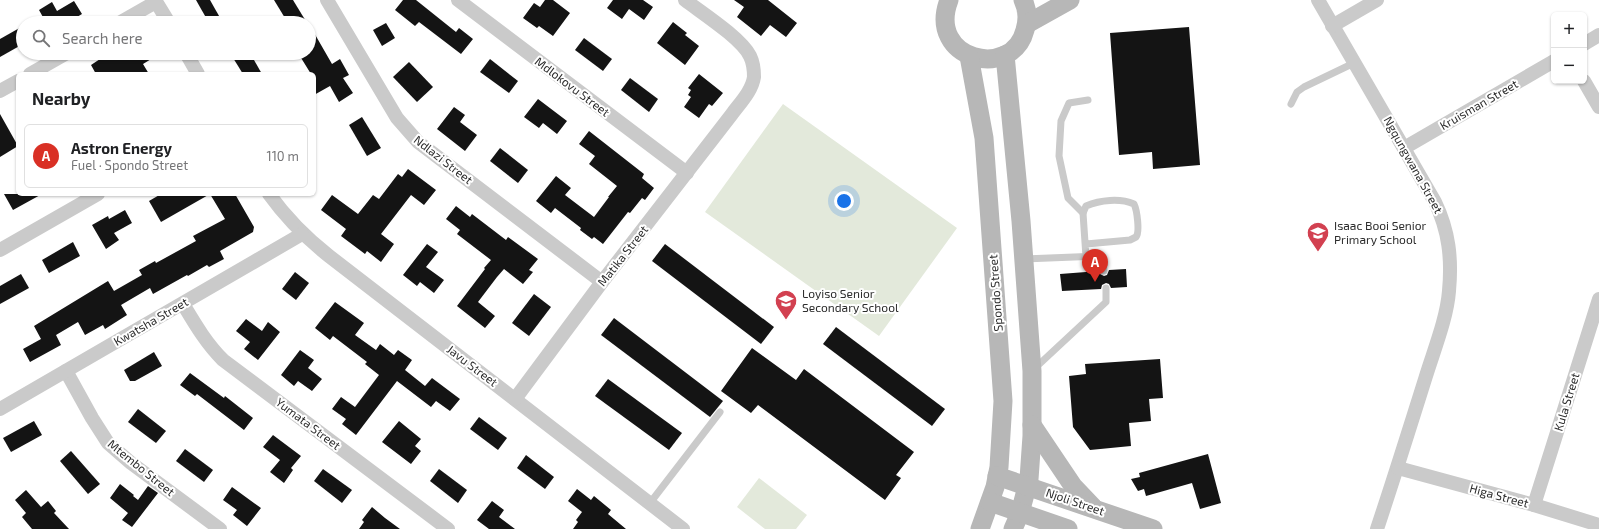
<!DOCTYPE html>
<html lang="en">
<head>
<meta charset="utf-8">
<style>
  body { margin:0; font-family:"Exo 2",sans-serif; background:#f2f2f2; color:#202124 }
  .controls { position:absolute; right:12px; top:12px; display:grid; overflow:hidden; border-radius:6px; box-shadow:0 1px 3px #0004 }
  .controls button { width:36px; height:36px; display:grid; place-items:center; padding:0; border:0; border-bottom:1px solid #e0e0e0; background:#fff; color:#202124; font:20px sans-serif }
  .you { position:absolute; left:844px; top:201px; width:14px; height:14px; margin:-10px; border:3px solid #fff; border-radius:50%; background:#1a73e8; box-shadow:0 0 0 6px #1a73e833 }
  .badge { display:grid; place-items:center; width:26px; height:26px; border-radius:50%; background:#d93025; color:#fff; font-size:13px; font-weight:700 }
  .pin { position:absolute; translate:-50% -33px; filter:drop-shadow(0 1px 2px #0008) }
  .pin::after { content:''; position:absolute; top:21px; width:14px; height:12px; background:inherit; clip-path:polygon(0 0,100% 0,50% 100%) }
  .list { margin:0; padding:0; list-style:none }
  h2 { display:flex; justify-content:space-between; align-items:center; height:52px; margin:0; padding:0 16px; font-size:17px }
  h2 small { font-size:13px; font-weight:400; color:#757577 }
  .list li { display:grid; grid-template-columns:26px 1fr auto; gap:12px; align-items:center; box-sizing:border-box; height:64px; margin:0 8px 8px; padding:0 8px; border:1px solid #e0e0e0; border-radius:6px }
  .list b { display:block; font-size:15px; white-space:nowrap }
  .list p { margin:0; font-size:13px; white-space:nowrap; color:#757577 }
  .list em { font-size:13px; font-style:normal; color:#757577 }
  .icon { flex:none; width:22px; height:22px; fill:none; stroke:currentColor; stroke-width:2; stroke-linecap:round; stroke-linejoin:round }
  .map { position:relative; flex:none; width:1599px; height:529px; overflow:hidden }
  .search { position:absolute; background:#fff; box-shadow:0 1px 3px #0004; left:16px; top:16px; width:300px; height:44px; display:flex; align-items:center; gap:10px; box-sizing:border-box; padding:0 14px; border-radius:22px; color:#757577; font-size:15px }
  .panel { position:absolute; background:#fff; box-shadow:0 1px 3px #0004; left:16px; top:72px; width:300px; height:124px; border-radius:6px }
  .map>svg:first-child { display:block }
  .green { fill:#e3e9db }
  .building { fill:#141414 }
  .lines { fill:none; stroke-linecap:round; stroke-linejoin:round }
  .lane { stroke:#cacaca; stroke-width:7 }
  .street { stroke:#cacaca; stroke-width:14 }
  .secondary { stroke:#b7b7b7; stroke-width:19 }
  .labels { text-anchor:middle; stroke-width:4; stroke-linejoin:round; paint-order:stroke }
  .street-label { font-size:12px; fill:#2d2d2d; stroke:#fff }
  .poi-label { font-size:12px; fill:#2d2d2d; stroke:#fff; text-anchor:start }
</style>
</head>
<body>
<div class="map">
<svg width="1599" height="529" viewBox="0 0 1599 529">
  <rect width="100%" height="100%" fill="#fff"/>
  <g class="green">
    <path d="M783 104 957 228 879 336 705 212Z"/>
    <path d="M759 478 807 515 796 529H765L737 507Z"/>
  </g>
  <g class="building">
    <path d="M196 0H210L223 23H209Z"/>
    <path d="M274 0H293L307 23H288Z"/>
    <path d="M403 0H416L456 32 459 28 473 39 461 54 419 22 415 26 395 10Z"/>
    <path d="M545 0H553L570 13 553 36 539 26 537 28 523 18 534 3 540 7Z"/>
    <path d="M613 0H643L653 7 644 20 629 9 622 19 607 8Z"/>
    <path d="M734 0H768L797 23 786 37 770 25 761 36 737 17 744 7Z"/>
    <path d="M74 1 82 14 67 23H39L44 19 39 10 52 2 57 11Z"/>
    <path d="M673 22 687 33 685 35 699 46 685 65 657 43Z"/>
    <path d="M386 23 395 38 382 46 373 30Z"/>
    <path d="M309 24 332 64 340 59 349 75 343 78 353 93 339 102 330 86 314 95V74H311L298 53H309Z"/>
    <path d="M23 26V44L0 57V39Z"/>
    <path d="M1189 27 1200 165 1153 169 1152 152 1119 155 1110 33Z"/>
    <path d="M584 38 612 59 603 71 575 50Z"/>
    <path d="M109 53H161L143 64 149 74H96L91 65Z"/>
    <path d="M230 53H250L262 74H243Z"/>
    <path d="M490 59 518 81 509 93 480 72Z"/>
    <path d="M409 62 433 87 417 102 393 77Z"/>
    <path d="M699 74 723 93 712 106 709 104 699 118 684 107 691 97 688 95 691 90 688 88Z"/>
    <path d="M630 78 658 99 649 112 621 90Z"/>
    <path d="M538 99 567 121 557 134 543 123 539 128 524 117Z"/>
    <path d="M454 107 465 115 460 122 477 135 465 151 437 129Z"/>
    <path d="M0 114 18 146 0 157Z"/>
    <path d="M362 117 381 148 367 156 349 125Z"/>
    <path d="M589 131 644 174 642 178 654 188 645 200 642 198 630 213 628 212 603 244 594 237 592 239 580 230 581 228 555 208 551 213 536 201 556 176 571 188 565 195 594 217 609 197H608L617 186 589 164 595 156 579 144Z"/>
    <path d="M500 148 528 170 518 183 490 161Z"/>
    <path d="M408 169 436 190 424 205 411 195 381 234 394 244 381 262 367 251 365 254 341 236 346 229 321 210 332 195 358 214 373 195 379 199 398 174 402 177Z"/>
    <path d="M4 194H42L13 210Z"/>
    <path d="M161 194H210L161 222 149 201Z"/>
    <path d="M210 194H235L254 227 253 232 220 251 224 259 209 267 207 265 188 276 187 275 153 294 150 288 121 305 127 315 105 329 103 325 85 335 78 322 56 335 61 345 30 362 23 349 41 339 34 326 108 281 114 291 142 275 139 270 155 261 156 263 196 241 193 236 225 219Z"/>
    <path d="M456 206 470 217 472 214 506 240 508 237 538 259 529 270 533 272 523 284 504 269 497 277 478 302 495 316 485 328 457 306 485 269 484 268 491 260 457 234 460 230 446 219Z"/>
    <path d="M125 210 132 223 114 233 119 240 106 249 92 225 108 216 109 219Z"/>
    <path d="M73 242 80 256 49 273 42 260Z"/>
    <path d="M427 244 438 252 426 267 444 280 434 293 420 282 417 286 403 275Z"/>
    <path d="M665 244 774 327 761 344 652 261Z"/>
    <path d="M1126 269 1127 287 1111 288 1109 284 1106 283 1102 285 1101 289 1062 291 1060 274 1099 271 1100 274 1104 276 1107 275 1109 270Z"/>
    <path d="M295 272 309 283 296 300 282 289Z"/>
    <path d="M21 274 29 288 0 304V286Z"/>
    <path d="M534 294 551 307 529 336 512 323Z"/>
    <path d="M335 302 364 323 355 335 376 350 380 344 394 355 398 350 412 360 405 370 425 386 432 378 460 399 450 411 436 401 431 407 397 381 356 435 342 424 346 419 332 409 341 397 355 407 379 375 365 364 367 362 333 336 330 340 315 328Z"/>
    <path d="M614 318 723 401 710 417 601 335Z"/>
    <path d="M246 319 262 331 268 322 280 332 258 360 244 349 250 342 236 331Z"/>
    <path d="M836 327 945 409 932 426 823 344Z"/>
    <path d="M752 348 796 380 804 369 914 452 896 475 901 478 885 500 758 405 751 413 721 391Z"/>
    <path d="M300 350 314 360 308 368 322 379 312 391 298 381 294 386 281 375Z"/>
    <path d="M154 352 162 366 135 381H130L124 370Z"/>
    <path d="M1160 359 1163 398 1149 399 1151 421 1129 423 1131 446 1090 450 1073 427 1069 376 1086 374 1085 364Z"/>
    <path d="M190 373 224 398 225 396 253 418 244 430 197 394 195 396 180 385Z"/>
    <path d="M608 379 682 433 669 450 595 396Z"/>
    <path d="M138 409 166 431 156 443 128 422Z"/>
    <path d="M479 417 507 438 498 450 470 429Z"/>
    <path d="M34 421 42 435 11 452 3 438Z"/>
    <path d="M399 421 421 439 415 446 421 451 411 464 382 442Z"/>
    <path d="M273 435 301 456 291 468 293 470 284 483 270 472 280 460 263 447Z"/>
    <path d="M185 449 213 470 204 482 176 461Z"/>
    <path d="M71 451 100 484 88 494 60 461Z"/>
    <path d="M1208 454 1221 503 1200 509 1192 483 1146 496 1144 489 1138 491 1131 479 1140 477 1139 473Z"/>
    <path d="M526 455 554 477 545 489 517 468Z"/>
    <path d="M323 469 352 490 342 503 314 481Z"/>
    <path d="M439 469 467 490 458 503 430 481Z"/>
    <path d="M120 484 134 495 133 496 138 500 148 486 158 493 132 527 122 520 128 513 110 498Z"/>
    <path d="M232 487 261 508 247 526 233 515 237 510 223 500Z"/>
    <path d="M577 489 591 500 594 496 611 510 608 514 626 529H573L578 522 576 520 582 512 568 501Z"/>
    <path d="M26 490 41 507 48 501 56 511 54 513 69 529H32L22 517 26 513 15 500Z"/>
    <path d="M492 501 504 510 499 517 515 529H489L477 520Z"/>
    <path d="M372 507 385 518 400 529H359L364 522 362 520Z"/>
  </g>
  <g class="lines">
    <g class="lane">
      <path d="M1291 104 1297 92 1304 87 1354 63"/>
      <path d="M1083 213 1068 198 1059 156 1061 121 1069 103 1088 100"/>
      <path d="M1086 244 1130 240C1132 239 1134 238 1136 237 1140 232 1137 210 1134 204 1120 198 1100 200 1086 206L1083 213 1086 257"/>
      <path d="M1024 259 1099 256 1103 262 1104 271"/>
      <path d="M1034 369 1106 302V288"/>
      <path d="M650 503 720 412"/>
    </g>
    <g class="street">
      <path d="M155 0 169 23"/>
      <path d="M327 0 397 118 418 142 602 282"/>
      <path d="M458 0 687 173"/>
      <path d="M1318 0 1435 202C1449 231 1452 259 1449 291 1447 318 1434 350 1426 376 1410 427 1394 478 1377 529"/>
      <path d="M119 23 156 2"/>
      <path d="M1332 26 1377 0"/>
      <path d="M1584 44 1599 35"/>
      <path d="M186 53 198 74"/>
      <path d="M30 74 67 53"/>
      <path d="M1584 81 1599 107"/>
      <path d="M0 91 18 81"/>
      <path d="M1404 148 1554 61"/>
      <path d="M269 194C287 219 305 237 329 256L683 529"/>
      <path d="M0 250 98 194"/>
      <path d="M183 304C195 324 206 343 223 360L448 529"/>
      <path d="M66 371 92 418 108 443 131 463 220 529"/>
      <path d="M515 399 602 282 732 114C740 103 752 91 754 77 754 70 753 62 750 56 741 38 702 13 685 0"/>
      <path d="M0 409 302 234"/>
      <path d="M1398 468 1534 505 1599 525"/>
      <path d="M1534 505 1599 299"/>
    </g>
    <g class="secondary">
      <path d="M949 0C926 60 1012 81 1025 30 1028 20 1028 10 1023 0"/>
      <path d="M1027 24 1070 0"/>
      <path d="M1005 55 1021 221 1032 371V436L1029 479 1020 513 1013 529"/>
      <path d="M969 56 984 138 1003 401 999 467 995 487 980 529"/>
      <path d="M1032 425 1073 486 1093 507"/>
      <path d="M997 476 1153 529"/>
      <path d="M990 502 1068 529"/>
    </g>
  </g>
  <defs>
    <g id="school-pin" transform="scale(1.15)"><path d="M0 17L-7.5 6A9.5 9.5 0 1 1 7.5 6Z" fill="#d24050" stroke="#fff"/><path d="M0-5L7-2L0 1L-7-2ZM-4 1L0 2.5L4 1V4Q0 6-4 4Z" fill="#fff"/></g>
  </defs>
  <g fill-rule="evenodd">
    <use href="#school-pin" x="1318" y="233"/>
    <use href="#school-pin" x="786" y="301"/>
  </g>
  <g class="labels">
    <g class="street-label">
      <text transform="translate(572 87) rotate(37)" y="4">Mdlokovu Street</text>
      <text transform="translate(1479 105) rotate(-30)" y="4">Kruisman Street</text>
      <text transform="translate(443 160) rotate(38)" y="4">Ndlazi Street</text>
      <text transform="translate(1413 165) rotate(61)" y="4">Ngqungwana Street</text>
      <text transform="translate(623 256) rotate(-52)" y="4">Matika Street</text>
      <text transform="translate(996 293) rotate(-94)" y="4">Spondo Street</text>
      <text transform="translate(151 322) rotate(-30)" y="4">Kwatsha Street</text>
      <text transform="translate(472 366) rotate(37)" y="4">Javu Street</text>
      <text transform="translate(1567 402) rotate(-73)" y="4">Kula Street</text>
      <text transform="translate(308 424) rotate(37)" y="4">Yumata Street</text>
      <text transform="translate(141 468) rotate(39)" y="4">Mtembo Street</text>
      <text transform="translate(1499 496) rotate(15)" y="4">Higa Street</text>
      <text transform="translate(1075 502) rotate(19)" y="4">Njoli Street</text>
    </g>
    <g class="poi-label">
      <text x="1334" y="230">Isaac Booi Senior<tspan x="1334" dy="14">Primary School</tspan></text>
      <text x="802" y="298">Loyiso Senior<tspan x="802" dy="14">Secondary School</tspan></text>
    </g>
  </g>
</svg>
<div class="controls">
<button>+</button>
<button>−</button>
</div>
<div class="you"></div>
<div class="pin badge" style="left:1095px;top:282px">A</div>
<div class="search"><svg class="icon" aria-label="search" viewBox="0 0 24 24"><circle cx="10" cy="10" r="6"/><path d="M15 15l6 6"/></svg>Search here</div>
<section class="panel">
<h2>Nearby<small></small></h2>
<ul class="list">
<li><span class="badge">A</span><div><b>Astron Energy</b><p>Fuel · Spondo Street</p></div><em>110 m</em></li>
</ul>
</section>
</div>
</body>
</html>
